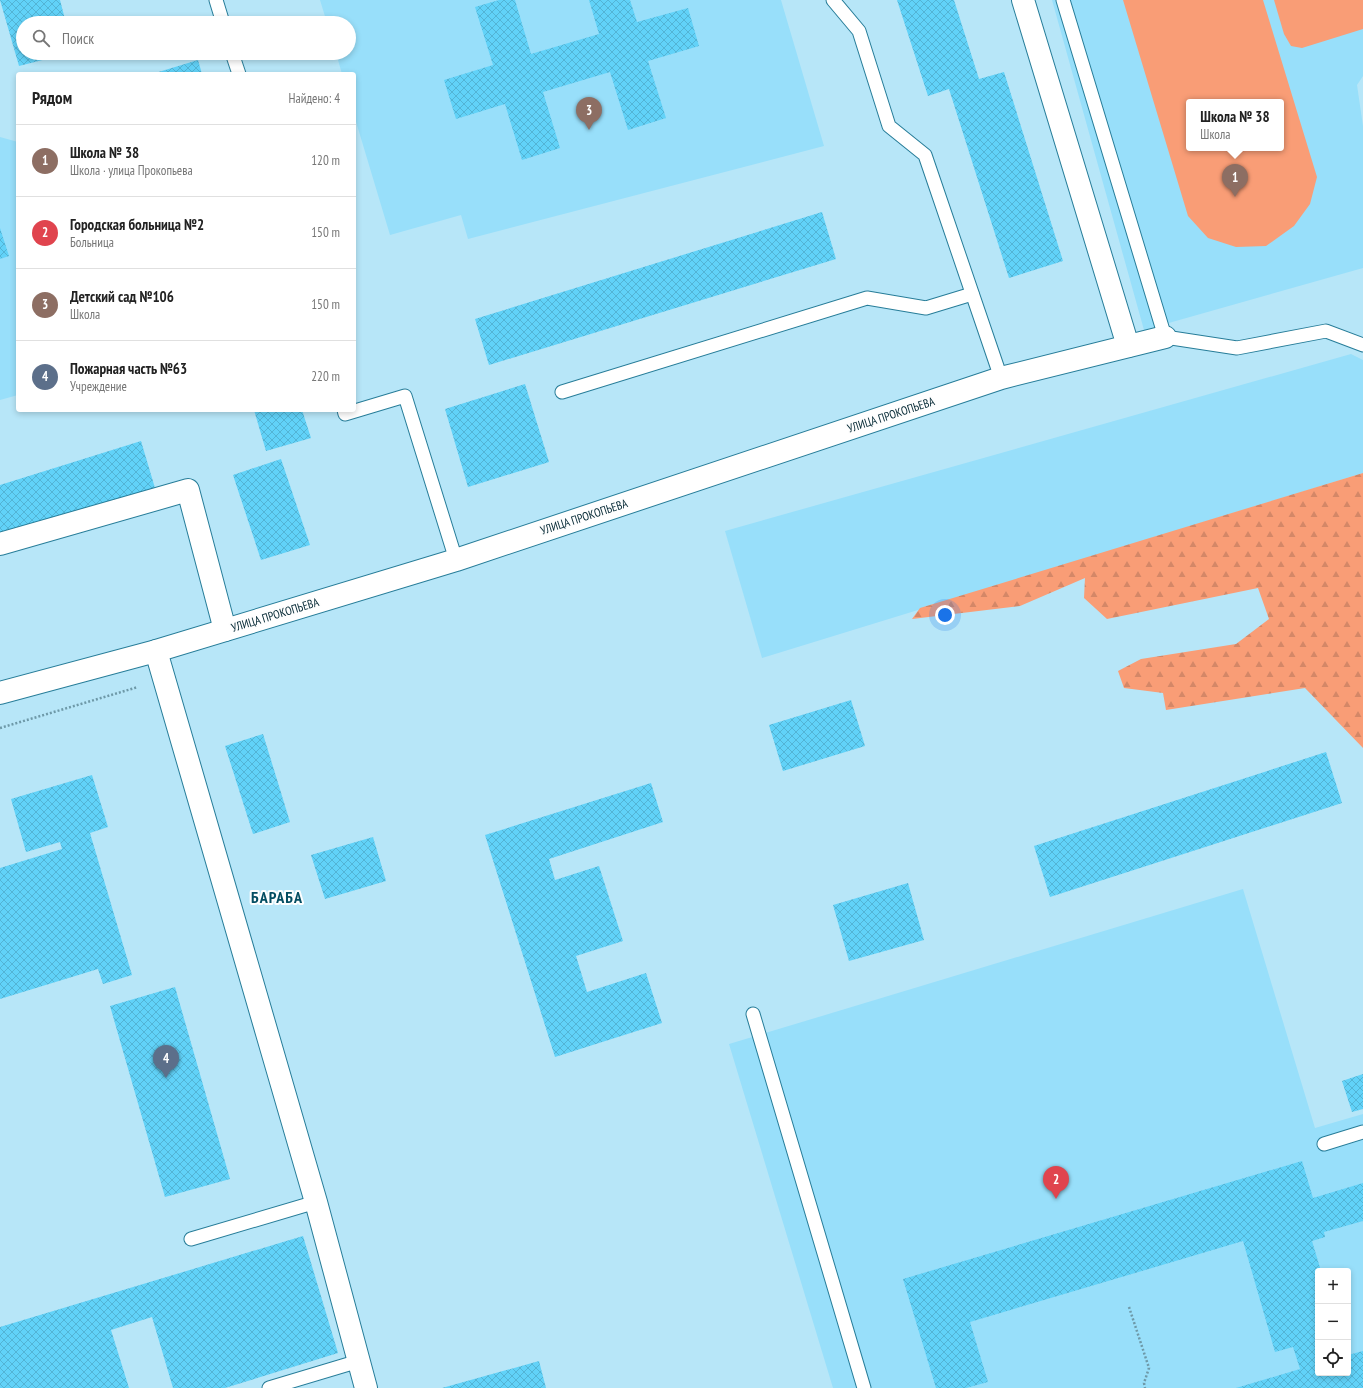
<!DOCTYPE html>
<html lang="ru">
<head>
<meta charset="utf-8">
<style>
  body { margin:0; font-family:"PT Sans Narrow",sans-serif; background:#f6f6f6; color:#222 }
  .controls { position:absolute; right:12px; bottom:12px; display:grid; overflow:hidden; border-radius:4px; box-shadow:0 2px 6px #0003 }
  .controls button { width:36px; height:36px; display:grid; place-items:center; padding:0; border:0; border-bottom:1px solid #e0e0e0; background:#fff; color:#222; font:20px sans-serif }
  .you { position:absolute; left:945px; top:615px; width:14px; height:14px; margin:-10px; border:3px solid #fff; border-radius:50%; background:#1a73e8; box-shadow:0 0 0 6px #1a73e833 }
  .badge { display:grid; place-items:center; width:26px; height:26px; border-radius:50%; background:#863f1e; color:#fff; font-size:13px; font-weight:700 }
  .pin { position:absolute; translate:-50% -33px; filter:drop-shadow(0 1px 2px #0008) }
  .pin::after { content:''; position:absolute; top:21px; width:14px; height:12px; background:inherit; clip-path:polygon(0 0,100% 0,50% 100%) }
  .popup { position:absolute; left:1186px; top:99px; width:98px; height:52px; box-sizing:border-box; display:grid; place-content:center; border-radius:4px; background:#fff; filter:drop-shadow(0 1px 3px #0005); font-size:13px; white-space:nowrap; color:#767676 }
  .popup b { font-size:15px; color:#222 }
  .popup::after { content:''; position:absolute; left:50%; top:100%; margin-left:-8px; border:8px solid transparent; border-top-color:#fff }
  .list { margin:0; padding:0; list-style:none }
  h2 { display:flex; justify-content:space-between; align-items:center; height:52px; margin:0; padding:0 16px; font-size:17px }
  h2 small { font-size:13px; font-weight:400; color:#767676 }
  .list li { display:grid; grid-template-columns:26px 1fr auto; gap:12px; align-items:center; box-sizing:border-box; height:72px; padding:0 16px; border-top:1px solid #e0e0e0 }
  .list b { display:block; font-size:15px; white-space:nowrap }
  .list p { margin:0; font-size:13px; white-space:nowrap; color:#767676 }
  .list em { font-size:13px; font-style:normal; color:#767676 }
  .icon { flex:none; width:22px; height:22px; fill:none; stroke:currentColor; stroke-width:2; stroke-linecap:round; stroke-linejoin:round }
  .map { position:relative; flex:none; width:1363px; height:1388px; overflow:hidden }
  .search { position:absolute; background:#fff; box-shadow:0 2px 6px #0003; left:16px; top:16px; width:340px; height:44px; display:flex; align-items:center; gap:10px; box-sizing:border-box; padding:0 14px; border-radius:22px; color:#767676; font-size:15px }
  .panel { position:absolute; background:#fff; box-shadow:0 2px 6px #0003; left:16px; top:72px; width:340px; height:340px; border-radius:4px }
  .map>svg:first-child { display:block }
  .built { fill:#98dffa; fill-rule:evenodd }
  .forest { fill:url(#forest-firs) }
  .pitch { fill:#f99d76; fill-rule:evenodd }
  .building { fill:url(#building-cross-hatch) }
  .lines { fill:none; stroke-linecap:round; stroke-linejoin:round }
  .service-casing { stroke:#277d99; stroke-width:15 }
  .minor-casing { stroke:#277d99; stroke-width:24 }
  .path { stroke:#6e99a8; stroke-width:2.5; stroke-dasharray:2 2; stroke-linecap:butt }
  .service { stroke:#fff; stroke-width:13 }
  .minor { stroke:#fff; stroke-width:22 }
  .labels { text-anchor:middle; stroke-width:4; stroke-linejoin:round; paint-order:stroke }
  .street-label { font-size:12px; fill:#042834; stroke:#fefefe }
  .district-label { font-size:16px; font-weight:bold; letter-spacing:1px; fill:#034d62; stroke:#fefefe }
</style>
</head>
<body>
<div class="map">
<svg width="1363" height="1388" viewBox="0 0 1363 1388">
  <defs>
    <pattern id="forest-firs" width="22" height="20" patternUnits="userSpaceOnUse"><rect width="22" height="20" fill="#f99d76"/><path d="M5 1l3.5 6h-7zM16 11l3.5 6h-7z" fill="#d48767"/></pattern>
    <pattern id="building-cross-hatch" width="8" height="8" patternUnits="userSpaceOnUse"><rect width="8" height="8" fill="#61d2f8"/><path d="M0 0l8 8M0 8l8-8" fill="none" stroke="#53b4d5"/></pattern>
  </defs>
  <rect width="100%" height="100%" fill="#b7e6f8"/>
  <g class="built">
    <path d="M320 0H781L824 146 468 239 461 215 390 235 354 115V74H342L336 53H349V23H327Z"/>
    <path d="M1052 0H1363V76L1357 85 1363 126V268L1144 330ZM1189 102H1281V148H1189Z"/>
    <path d="M0 137 18 142V395L0 400Z"/>
    <path d="M1351 354 1363 360V473L762 658 725 531Z"/>
    <path d="M1243 889 1315 1128 1363 1114V1388H833L729 1044ZM1318 1271H1348V1373H1318Z"/>
  </g>
  <path class="forest" d="M1363 473V748L1305 688 1166 710 1163 693 1124 688 1118 671 1141 659 1236 644 1269 619 1258 588 1107 619 1084 598 1085 578 1020 606 912 619 920 608Z"/>
  <g class="pitch">
    <path d="M1123 0H1263L1317 177 1310 204 1294 226 1266 246 1236 247 1208 238 1188 216ZM1189 102H1281V148H1189Z"/>
    <path d="M1274 0H1363V29L1302 48 1291 46 1284 34Z"/>
  </g>
  <g class="building">
    <path d="M0 0H60L66 23H23V53L66 54 19 66Z"/>
    <path d="M499 0H515L531 54 599 34 589 0H630L637 22 688 8 699 46 648 61 666 118 628 130 610 72 543 92 560 148 522 160 505 104 456 119 444 80 493 65 475 7Z"/>
    <path d="M897 0H954L979 79 1004 72 1063 261 1009 278 949 89 928 96Z"/>
    <path d="M198 60 202 74H152Z"/>
    <path d="M822 212 836 259 489 365 475 319Z"/>
    <path d="M0 228 9 256 0 259Z"/>
    <path d="M525 384 549 462 468 487 445 409Z"/>
    <path d="M254 410H302L311 438 266 451Z"/>
    <path d="M141 441 155 488 0 535V485Z"/>
    <path d="M281 459 310 545 261 560 233 475Z"/>
    <path d="M851 700 865 746 783 771 769 725Z"/>
    <path d="M263 734 290 822 253 834 225 746Z"/>
    <path d="M1326 752 1342 803 1050 897 1034 846Z"/>
    <path d="M92 775 108 827 90 833 132 975 103 984 98 969 0 999V868L62 849 60 842 26 852 11 799Z"/>
    <path d="M651 783 663 822 549 859 555 880 599 866 623 941 576 956 587 992 646 973 662 1023 555 1057 485 835Z"/>
    <path d="M373 837 386 881 325 899 311 855Z"/>
    <path d="M908 883 924 940 849 961 833 905Z"/>
    <path d="M175 987 230 1179 165 1197 110 1006Z"/>
    <path d="M1363 1074V1109L1352 1112 1342 1081Z"/>
    <path d="M1302 1161 1313 1198 1363 1183V1221L1324 1232 1325 1237 1312 1241 1321 1271H1318V1373H1348V1355L1363 1351V1388H1236L1300 1369 1293 1347 1275 1352 1243 1241 970 1322 988 1382 966 1388H936L903 1279Z"/>
    <path d="M303 1236 338 1353 225 1388H173L152 1317 111 1330 129 1388H0V1327Z"/>
    <path d="M539 1361 546 1388H442Z"/>
  </g>
  <g class="lines">
    <g class="service-casing">
      <g id="service">
        <path d="M216 0 223 23"/>
        <path d="M833 0 859 31 889 126 925 155 1001 378"/>
        <path d="M1063 0 1165 337 1237 348 1326 331 1363 345"/>
        <path d="M232 53 239 74"/>
        <path d="M562 392 867 298 926 308 972 294"/>
        <path d="M344 410 345 414 405 396 456 560"/>
        <path d="M753 1014 864 1388"/>
        <path d="M1324 1144 1363 1132"/>
        <path d="M191 1239 316 1202"/>
        <path d="M269 1388 359 1361"/>
      </g>
    </g>
    <g class="minor-casing">
      <g id="minor">
        <path d="M1023 0 1128 346"/>
        <path d="M0 544 188 490 225 630"/>
        <path d="M156 651 316 1202 366 1388"/>
        <path d="M0 693 156 651 456 560 1001 378 1165 337"/>
      </g>
    </g>
    <g class="path">
      <path d="M0 728 138 687"/>
      <path d="M1129 1307 1149 1368 1144 1383 1145 1388"/>
    </g>
    <use href="#service" class="service"/>
    <use href="#minor" class="minor"/>
  </g>
  <g class="labels">
    <g class="street-label">
      <text transform="translate(891 415) rotate(-18)" y="4">УЛИЦА ПРОКОПЬЕВА</text>
      <text transform="translate(584 517) rotate(-18)" y="4">УЛИЦА ПРОКОПЬЕВА</text>
      <text transform="translate(275 615) rotate(-17)" y="4">УЛИЦА ПРОКОПЬЕВА</text>
    </g>
    <g class="district-label">
      <text x="277" y="903">БАРАБА</text>
    </g>
  </g>
</svg>
<div class="controls">
<button>+</button>
<button>−</button>
<button><svg class="icon" aria-label="locate" viewBox="0 0 24 24"><circle cx="12" cy="12" r="6"/><path d="M12 2v4M12 18v4M2 12h4M18 12h4"/></svg></button>
</div>
<div class="you"></div>
<div class="pin badge" style="left:1235px;top:197px;background:#8d6e63">1</div>
<div class="popup"><b>Школа № 38</b>Школа</div>
<div class="pin badge" style="left:1056px;top:1199px;background:#e0444e">2</div>
<div class="pin badge" style="left:589px;top:130px;background:#8d6e63">3</div>
<div class="pin badge" style="left:166px;top:1078px;background:#5c6f8a">4</div>
<div class="search"><svg class="icon" aria-label="search" viewBox="0 0 24 24"><circle cx="10" cy="10" r="6"/><path d="M15 15l6 6"/></svg>Поиск</div>
<section class="panel">
<h2>Рядом<small>Найдено: 4</small></h2>
<ul class="list">
<li><span class="badge" style="background:#8d6e63">1</span><div><b>Школа № 38</b><p>Школа · улица Прокопьева</p></div><em>120 m</em></li>
<li><span class="badge" style="background:#e0444e">2</span><div><b>Городская больница №2</b><p>Больница</p></div><em>150 m</em></li>
<li><span class="badge" style="background:#8d6e63">3</span><div><b>Детский сад №106</b><p>Школа</p></div><em>150 m</em></li>
<li><span class="badge" style="background:#5c6f8a">4</span><div><b>Пожарная часть №63</b><p>Учреждение</p></div><em>220 m</em></li>
</ul>
</section>
</div>
</body>
</html>
